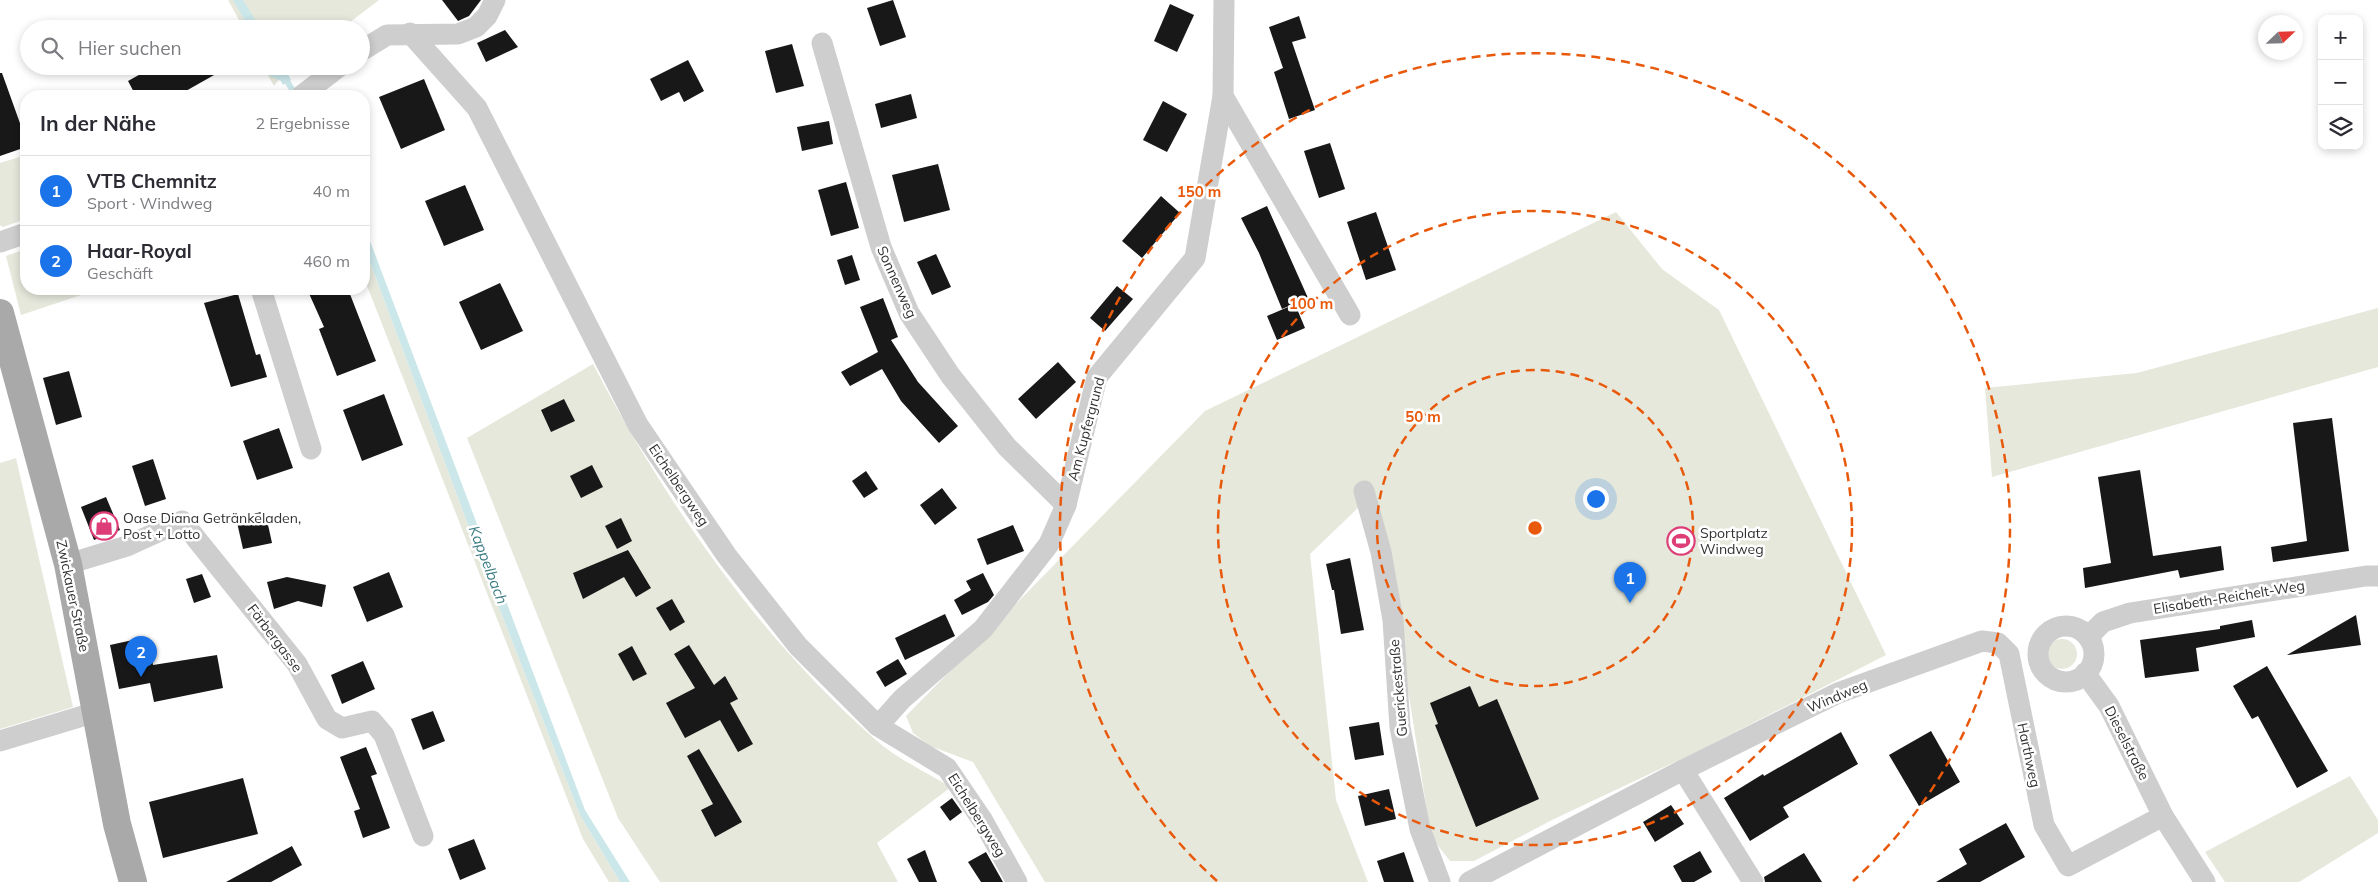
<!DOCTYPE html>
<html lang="de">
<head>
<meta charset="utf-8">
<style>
  body { margin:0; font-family:Mulish,sans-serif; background:#f7f7f7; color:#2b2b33 }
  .controls { position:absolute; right:15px; top:15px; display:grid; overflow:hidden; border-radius:10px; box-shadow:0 2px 8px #0003 }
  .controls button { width:45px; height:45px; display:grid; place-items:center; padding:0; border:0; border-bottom:1px solid #e1e1e2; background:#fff; color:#2b2b33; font:25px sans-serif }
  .compass { position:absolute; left:2258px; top:15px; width:45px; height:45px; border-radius:50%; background:#fff; box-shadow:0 2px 8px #0003; rotate:67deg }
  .you { position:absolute; left:1595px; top:498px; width:18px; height:18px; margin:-12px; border:4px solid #fff; border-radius:50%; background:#1a73e8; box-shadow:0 0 0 8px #1a73e833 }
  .badge { display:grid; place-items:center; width:32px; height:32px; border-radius:50%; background:#1a73e8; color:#fff; font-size:16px; font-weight:700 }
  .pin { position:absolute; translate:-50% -41px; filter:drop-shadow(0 1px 2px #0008) }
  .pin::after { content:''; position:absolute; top:26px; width:18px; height:15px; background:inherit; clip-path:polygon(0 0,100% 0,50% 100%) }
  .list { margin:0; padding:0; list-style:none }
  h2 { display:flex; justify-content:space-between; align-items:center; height:65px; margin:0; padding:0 20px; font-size:21px }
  h2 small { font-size:16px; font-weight:400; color:#7c7c81 }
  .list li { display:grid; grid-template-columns:32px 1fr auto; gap:15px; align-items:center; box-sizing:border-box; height:70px; padding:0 20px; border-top:1px solid #e1e1e2 }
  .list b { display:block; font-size:19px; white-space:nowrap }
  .list p { margin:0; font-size:16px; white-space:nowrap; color:#7c7c81 }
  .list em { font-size:16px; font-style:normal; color:#7c7c81 }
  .icon { flex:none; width:28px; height:28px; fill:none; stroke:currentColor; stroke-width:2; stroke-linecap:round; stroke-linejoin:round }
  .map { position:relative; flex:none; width:2378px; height:882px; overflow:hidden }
  .search { position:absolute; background:#fff; box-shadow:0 2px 8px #0003; left:20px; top:20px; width:350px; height:55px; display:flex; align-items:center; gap:12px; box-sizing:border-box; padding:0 18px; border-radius:28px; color:#7c7c81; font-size:19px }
  .panel { position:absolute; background:#fff; box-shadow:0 2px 8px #0003; left:20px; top:90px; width:350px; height:205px; border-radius:20px }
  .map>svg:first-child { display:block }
  .green { fill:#e5e8db }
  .water { fill:#cbe7ea }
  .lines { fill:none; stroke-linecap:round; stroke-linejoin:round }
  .stream { stroke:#cbe7ea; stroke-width:6 }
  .building { fill:#181818 }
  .minor { stroke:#cecece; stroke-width:21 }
  .major { stroke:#a9a9a9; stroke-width:28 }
  .ring { fill:none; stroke:#e8590c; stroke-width:2.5; stroke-dasharray:9 6 }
  .labels { text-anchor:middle; stroke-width:5; stroke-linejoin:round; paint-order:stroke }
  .street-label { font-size:14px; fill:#313131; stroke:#fff }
  .poi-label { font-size:14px; fill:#313131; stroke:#fff; text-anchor:start }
  .water-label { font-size:15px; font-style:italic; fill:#3d7d84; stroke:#fff }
  .centre { fill:#e8590c; stroke:#fff; stroke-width:2.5 }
  .ring-label { font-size:15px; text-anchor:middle; font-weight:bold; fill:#e8590c; stroke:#fff; stroke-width:5; stroke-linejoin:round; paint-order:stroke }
</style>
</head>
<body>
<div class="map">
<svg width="2378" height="882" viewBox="0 0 2378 882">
  <rect width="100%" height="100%" fill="#fff"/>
  <g class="green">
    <path d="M228 0H379L341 29H244Z"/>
    <path d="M263 66H290L274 86Z"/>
    <path d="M26 155V219L3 227 0 225V163Z"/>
    <path d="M1616 212 1662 269 1719 310 1886 655 1694 753 1554 819 1474 861H1450L1431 837 1408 689 1396 578 1372 490 1359 507 1310 554 1336 800 1368 882H1045L973 762 930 746 913 733 906 716 1205 411Z"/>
    <path d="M364 246 498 605 580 815 620 882H609L583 839 364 278Z"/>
    <path d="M26 249V289L96 290 21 315 6 256Z"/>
    <path d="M2378 308V367L1992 477 1985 388 2137 373Z"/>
    <path d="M593 364C665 502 759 638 877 741 896 758 929 774 951 787L877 843 898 882H660L618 818 467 438Z"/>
    <path d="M16 458 73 707 0 729V463Z"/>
    <circle cx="2062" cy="654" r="15"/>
    <path d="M2350 776 2378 820V833L2299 882H2225L2205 852Z"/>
  </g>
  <g class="water">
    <path d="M233 0H243L261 29H250Z"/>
    <path d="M273 66H284L291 80 283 85Z"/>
    <path d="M364 225 585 810 630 882H620L580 815 498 605 364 246Z"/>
  </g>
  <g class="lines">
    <g class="stream">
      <path d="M256 66 286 80"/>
      <path d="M278 66 296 96"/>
    </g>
  </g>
  <g class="building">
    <path d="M442 0H481L469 16 458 21Z"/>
    <path d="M893 0 906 37 880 46 867 8Z"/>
    <path d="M1170 4 1194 15 1177 52 1154 41Z"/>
    <path d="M1299 16 1306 38 1292 42 1315 110 1289 119 1274 72 1283 68 1269 27Z"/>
    <path d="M505 30 518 47 486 62 477 43Z"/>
    <path d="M792 44 804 86 776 93 765 51Z"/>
    <path d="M688 60 704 91 684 102 679 92 661 101 650 79Z"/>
    <path d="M155 66H230L177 96H136L128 81Z"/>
    <path d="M0 73H2L26 140V147L0 156Z"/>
    <path d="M424 79 445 130 401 149 379 97Z"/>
    <path d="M911 94 917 118 881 128 875 104Z"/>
    <path d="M1163 101 1187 114 1167 152 1143 140Z"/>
    <path d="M829 121 833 144 802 151 797 127Z"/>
    <path d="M1330 143 1345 189 1319 198 1304 151Z"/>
    <path d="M938 164 950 210 904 222 892 175Z"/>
    <path d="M846 182 859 228 831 236 818 190Z"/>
    <path d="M465 185 484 230 444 246 425 201Z"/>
    <path d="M1161 196 1180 213 1142 258 1122 241Z"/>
    <path d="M1267 206 1308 298 1282 309 1259 253 1241 218Z"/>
    <path d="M1376 212 1396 270 1366 280 1347 222Z"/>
    <path d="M936 254 951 287 932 295 917 262Z"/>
    <path d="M852 255 860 280 845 285 837 260Z"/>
    <path d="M500 283 523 331 481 350 459 302Z"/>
    <path d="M1117 286 1133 299 1105 331 1090 318Z"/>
    <path d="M307 289H348L376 361 337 376 319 329 324 327Z"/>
    <path d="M238 294 256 355 260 354 267 377 231 387 204 303Z"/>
    <path d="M883 298 898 337 891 340 918 382 958 426 939 443 901 401 882 369 850 386 841 372 878 352 860 307Z"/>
    <path d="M1295 304 1305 328 1277 340 1267 316Z"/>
    <path d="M1058 362 1076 382 1036 419 1018 399Z"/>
    <path d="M69 371 82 417 56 425 43 378Z"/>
    <path d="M384 394 403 445 362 461 343 410Z"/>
    <path d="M564 399 575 421 551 432 541 410Z"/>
    <path d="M2332 418 2349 551 2273 562 2271 547 2307 541 2293 423Z"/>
    <path d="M279 428 293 468 257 480 243 441Z"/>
    <path d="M153 459 166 499 145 506 132 466Z"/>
    <path d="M592 465 603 487 581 498 570 476Z"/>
    <path d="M2140 470 2153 556 2221 546 2224 570 2180 578 2178 570 2085 588 2083 568 2111 563 2098 477Z"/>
    <path d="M866 471 878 489 864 498 852 481Z"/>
    <path d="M942 488 957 508 935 525 920 505Z"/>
    <path d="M106 497 120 530 94 540 81 507Z"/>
    <path d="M265 511 272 543 243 549 236 518Z"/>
    <path d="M621 518 632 541 617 549 605 526Z"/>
    <path d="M1013 525 1024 551 987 565 977 539Z"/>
    <path d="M628 550 651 588 636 597 624 577 583 599 573 573Z"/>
    <path d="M1350 558 1364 630 1341 634 1334 590H1332L1326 564Z"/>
    <path d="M389 572 403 607 367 622 353 587Z"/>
    <path d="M983 573 994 595 988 602 962 615 954 600 971 590 966 581Z"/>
    <path d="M202 574 211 597 194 603 186 579Z"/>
    <path d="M287 577 326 585 322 607 298 601 274 609 267 582Z"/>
    <path d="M672 599 685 622 670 631 656 608Z"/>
    <path d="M945 614 955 636 905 660 895 638Z"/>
    <path d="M2356 615 2361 645 2288 655H2287Z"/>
    <path d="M2252 620 2255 637 2196 648 2199 671 2145 678 2140 640 2220 629V626Z"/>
    <path d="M142 638 146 654 151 653 153 665 217 655 223 688 154 702 150 683 119 689 110 645Z"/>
    <path d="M689 645 714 685 725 676 738 699 730 703 753 744 738 752 720 720 685 738 666 703 695 688 674 654Z"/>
    <path d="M632 646 647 674 633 681 618 654Z"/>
    <path d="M898 659 907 674 885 687 876 672Z"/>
    <path d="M363 661 375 689 342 704 331 675Z"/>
    <path d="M2267 666 2328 771 2297 788 2258 716 2252 719 2233 686Z"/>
    <path d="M1470 686 1479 707 1497 699 1539 799 1476 827 1435 725 1438 724 1430 703Z"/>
    <path d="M433 711 445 741 423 750 411 719Z"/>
    <path d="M1379 722 1384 755 1355 760 1349 727Z"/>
    <path d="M1931 731 1960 782 1919 806 1889 755Z"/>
    <path d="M1841 732 1858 764 1783 807 1789 817 1750 841 1724 798 1763 774 1764 776Z"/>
    <path d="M366 747 377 774 371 776 390 828 363 838 354 811 360 809 340 757Z"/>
    <path d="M699 749 742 822 715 837 701 810 713 804 687 756Z"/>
    <path d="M243 778 258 834 163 858 149 802Z"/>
    <path d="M1389 789 1396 819 1365 826 1358 796Z"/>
    <path d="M952 798 962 812 950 821 940 807Z"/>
    <path d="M1671 805 1684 824 1655 842 1643 822Z"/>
    <path d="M2006 823 2025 857 1980 882H1936L1967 864 1959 849Z"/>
    <path d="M474 839 486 869 460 880 448 849Z"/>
    <path d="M292 846 302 865 271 882H226Z"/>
    <path d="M925 850 937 882H919L907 859Z"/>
    <path d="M1700 851 1712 872 1694 882H1682L1673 866Z"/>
    <path d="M986 852 1003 882H981L968 862Z"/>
    <path d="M1404 852 1414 882H1384L1377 861Z"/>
    <path d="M1804 853 1822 882H1765L1764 877Z"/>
  </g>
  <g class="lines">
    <g class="minor">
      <path d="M410 33 477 108 638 425 727 556 798 646 878 726 947 768 983 821 1017 882"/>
      <path d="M822 43 881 247 909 313 950 375 1007 447 1066 505"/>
      <path d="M361 51 387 35 458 34 476 27 487 16 495 0"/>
      <path d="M301 96 340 66"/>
      <path d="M1223 96 1350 315"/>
      <path d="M0 242 26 233"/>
      <path d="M261 289 311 449"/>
      <path d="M1364 491 1381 552 1393 620 1400 727 1420 829 1440 882"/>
      <path d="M68 564 127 546 182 521 297 664 327 719 342 728 372 721 384 735 423 836"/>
      <circle cx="2066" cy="654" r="28"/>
      <path d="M2088 637 2103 622 2130 613 2366 576H2378"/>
      <path d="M2085 673 2109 706 2163 816"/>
      <path d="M878 726 902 699 983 629 1049 544 1066 505 1097 377 1195 258 1223 96 1224 0"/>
      <path d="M0 741 96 712"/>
      <path d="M1683 770 1753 882"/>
      <path d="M1469 882 1683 770 1838 693 1982 641 1998 643 2009 654 2044 825 2068 866 2163 816 2205 882"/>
    </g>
    <path class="major" d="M0 313 68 564 117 824 133 882"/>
  </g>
  <g class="ring">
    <circle cx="1535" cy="528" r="158"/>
    <circle cx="1535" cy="528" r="317"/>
    <path d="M1217 881A475 475 0 1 1 1853 881"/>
  </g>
  <defs>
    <g id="shop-ring" transform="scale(1.4375)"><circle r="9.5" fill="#fff" stroke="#de3e78" stroke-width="1.5"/><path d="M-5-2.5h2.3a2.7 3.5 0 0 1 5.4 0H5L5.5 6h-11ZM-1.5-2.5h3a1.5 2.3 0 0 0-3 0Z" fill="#de3e78"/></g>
    <g id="stadium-ring" transform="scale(1.4375)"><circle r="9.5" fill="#fff" stroke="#de3e78" stroke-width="1.5"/><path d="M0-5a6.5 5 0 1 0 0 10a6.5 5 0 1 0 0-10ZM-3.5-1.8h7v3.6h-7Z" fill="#de3e78"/></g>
  </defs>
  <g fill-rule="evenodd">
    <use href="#shop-ring" x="104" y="526"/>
    <use href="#stadium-ring" x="1681" y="541"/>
  </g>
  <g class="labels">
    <g class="street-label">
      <text transform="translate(897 282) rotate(66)" y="5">Sonnenweg</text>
      <text transform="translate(1086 429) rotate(-75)" y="5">Am Kupfergrund</text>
      <text transform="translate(679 485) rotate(56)" y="5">Eichelbergweg</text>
      <text transform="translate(73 596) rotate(78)" y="5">Zwickauer Straße</text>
      <text transform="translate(2229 597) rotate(-9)" y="5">Elisabeth-Reichelt-Weg</text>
      <text transform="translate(275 638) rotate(53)" y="5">Färbergasse</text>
      <text transform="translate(1398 688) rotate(-95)" y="5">Guerickestraße</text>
      <text transform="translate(1837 696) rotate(-23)" y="5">Windweg</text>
      <text transform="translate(2127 743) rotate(63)" y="5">Dieselstraße</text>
      <text transform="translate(2029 755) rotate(78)" y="5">Harthweg</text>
      <text transform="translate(977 815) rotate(58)" y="5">Eichelbergweg</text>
    </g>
    <g class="poi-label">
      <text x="123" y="523">Oase Diana Getränkeladen,<tspan x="123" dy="16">Post + Lotto</tspan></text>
      <text x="1700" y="538">Sportplatz<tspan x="1700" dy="16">Windweg</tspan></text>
    </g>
    <g class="water-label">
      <text transform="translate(488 565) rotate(69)" y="5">Kappelbach</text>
    </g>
  </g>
  <circle cx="1535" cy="528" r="8" class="centre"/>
  <g class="ring-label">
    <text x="1199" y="197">150 m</text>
    <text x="1311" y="309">100 m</text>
    <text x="1423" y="422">50 m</text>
  </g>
</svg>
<div class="controls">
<button>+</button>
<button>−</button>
<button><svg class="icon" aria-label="layers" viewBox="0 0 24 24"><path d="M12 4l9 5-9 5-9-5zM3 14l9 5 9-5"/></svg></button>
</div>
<svg class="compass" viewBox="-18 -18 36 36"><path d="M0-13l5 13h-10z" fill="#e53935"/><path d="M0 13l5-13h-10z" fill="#7c7c81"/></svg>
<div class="you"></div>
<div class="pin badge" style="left:1630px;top:603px">1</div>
<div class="pin badge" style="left:141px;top:677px">2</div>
<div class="search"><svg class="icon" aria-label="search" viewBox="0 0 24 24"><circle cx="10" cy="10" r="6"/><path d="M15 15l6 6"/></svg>Hier suchen</div>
<section class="panel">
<h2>In der Nähe<small>2 Ergebnisse</small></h2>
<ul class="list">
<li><span class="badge">1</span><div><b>VTB Chemnitz</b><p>Sport · Windweg</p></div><em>40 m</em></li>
<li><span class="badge">2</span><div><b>Haar-Royal</b><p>Geschäft</p></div><em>460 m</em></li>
</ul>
</section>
</div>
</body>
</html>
